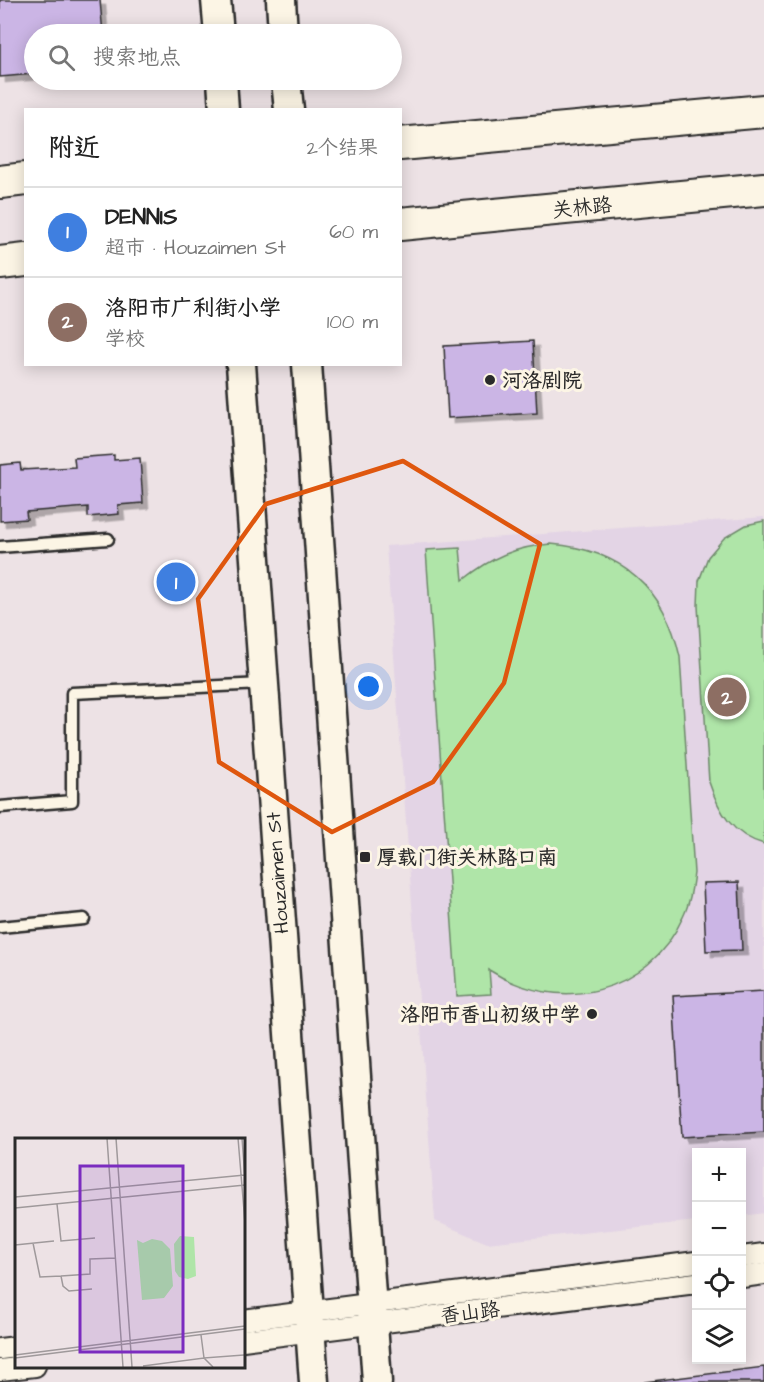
<!DOCTYPE html>
<html lang="zh">
<head>
<meta charset="utf-8">
<style>
  body { margin:0; font-family:"Architects Daughter","LXGW WenKai TC",sans-serif; background:#f6f6f6; color:#222 }
  .controls { position:absolute; right:18px; bottom:18px; display:grid; overflow:hidden; border-radius:0px; box-shadow:0 3px 15px #0003 }
  .controls button { width:54px; height:54px; display:grid; place-items:center; padding:0; border:0; border-bottom:2px solid #e0e0e0; background:#fff; color:#222; font:30px sans-serif }
  .you { position:absolute; left:369px; top:687px; width:21px; height:21px; margin:-15px; border:4px solid #fff; border-radius:50%; background:#1a73e8; box-shadow:0 0 0 9px #1a73e833 }
  .badge { display:grid; place-items:center; width:39px; height:39px; border-radius:50%; background:#2b2b2b; color:#fff; font-size:20px; font-weight:700 }
  .pin { position:absolute; translate:-50% -50%; border:3px solid #fff; box-shadow:0 2px 6px #0006 }
  .list { margin:0; padding:0; list-style:none }
  h2 { display:flex; justify-content:space-between; align-items:center; height:78px; margin:0; padding:0 24px; font-size:26px }
  h2 small { font-size:20px; font-weight:400; color:#767676 }
  .list li { display:grid; grid-template-columns:39px 1fr auto; gap:18px; align-items:center; box-sizing:border-box; height:90px; padding:0 24px; border-top:2px solid #e0e0e0 }
  .list b { display:block; font-size:22px; white-space:nowrap }
  .list p { margin:0; font-size:20px; white-space:nowrap; color:#767676 }
  .list em { font-size:20px; font-style:normal; color:#767676 }
  .icon { flex:none; width:33px; height:33px; fill:none; stroke:currentColor; stroke-width:2; stroke-linecap:round; stroke-linejoin:round }
  .map { position:relative; flex:none; width:764px; height:1382px; overflow:hidden }
  .search { position:absolute; background:#fff; box-shadow:0 3px 15px #0003; left:24px; top:24px; width:378px; height:66px; display:flex; align-items:center; gap:15px; box-sizing:border-box; padding:0 21px; border-radius:33px; color:#767676; font-size:22px }
  .panel { position:absolute; background:#fff; box-shadow:0 3px 15px #0003; left:24px; top:108px; width:378px; height:258px; border-radius:0px }
  .map>svg:first-child { display:block }
  .built { fill:#e3d4e5 }
  .green { fill:#afe5a8; stroke:#6d886a; stroke-width:1.5 }
  .building { fill:#cbb5e5; stroke:#2b2b2b; stroke-width:1.5; filter:url(#shadow) }
  .lines { fill:none; stroke-linecap:round; stroke-linejoin:round }
  .service-casing { stroke:#2b2b2b; stroke-width:15 }
  .minor-casing { stroke:#2b2b2b; stroke-width:24 }
  .secondary-casing { stroke:#2b2b2b; stroke-width:33 }
  .primary-casing { stroke:#2b2b2b; stroke-width:36 }
  .service { stroke:#fcf5e5; stroke-width:10 }
  .minor { stroke:#fcf5e5; stroke-width:20 }
  .secondary { stroke:#fcf5e5; stroke-width:28 }
  .primary { stroke:#fcf5e5; stroke-width:32 }
  .marked { fill:none; stroke:#df570e; stroke-width:4.5; stroke-linejoin:round }
  .poi-dot { fill:#2b2b2b; stroke:#fcf5e5; stroke-width:2 }
  .labels { text-anchor:middle; stroke-width:6; stroke-linejoin:round; paint-order:stroke }
  .street-label { font-size:20px; fill:#2b2b2b; stroke:#fcf5e5 }
  .poi-label { font-size:20px; font-weight:bold; fill:#2b2b2b; stroke:#fcf5e5; text-anchor:start }
  .inset-road { fill:none; stroke:#9f999b; stroke-width:1.5 }
  .view { fill:#7b2cbf; fill-opacity:0.15; stroke:#7b2cbf; stroke-width:3 }
  .inset-edge { fill:none; stroke:#2b2b2b; stroke-width:3 }
</style>
</head>
<body>
<div class="map">
<svg width="764" height="1382" viewBox="0 0 764 1382">
  <defs>
    <filter id="shadow"><feDropShadow dx="5.5" dy="5.5" stdDeviation="0" flood-color="#0004"/></filter>
  </defs>
  <rect width="100%" height="100%" fill="#ede2e5"/>
  <filter id="ink" filterUnits="userSpaceOnUse"><feTurbulence type="fractalNoise" baseFrequency=".0167" numOctaves="2"/><feDisplacementMap in="SourceGraphic" scale="12" xChannelSelector="R" yChannelSelector="G"/><feConvolveMatrix kernelMatrix="1 2 1 2 8 2 1 2 1" color-interpolation-filters="sRGB"/></filter>
  <g filter="url(#ink)">
    <path class="built" d="M764 517V1213L742 1216V1152H696V1221L487 1243 435 1221 386 546Z"/>
    <g class="green">
      <path d="M764 521V844C732 835 719 812 709 782L698 606 699 581 708 557 724 538 746 525Z"/>
      <path d="M551 544C623 550 665 588 680 657L694 873C692 888 690 903 683 917 648 995 559 1015 489 970L491 994 457 996 426 550 460 548 463 580C492 557 514 547 551 544Z"/>
    </g>
    <g class="building">
      <path d="M0 0H100L103 34H34V74L0 77Z"/>
      <path d="M533 341 537 413 448 418 444 346Z"/>
      <path d="M114 455V460L140 458 143 503 118 505 119 514 88 517V507L26 512 27 519 0 521V465L20 463 21 470 75 467 74 458Z"/>
      <path d="M739 882 742 950 706 951 703 883Z"/>
      <path d="M764 991V1132L682 1137 673 996Z"/>
      <path d="M764 1367V1382H644Z"/>
    </g>
    <g class="lines">
      <g class="service-casing">
        <g id="service">
          <path d="M0 547 108 539"/>
          <path d="M0 807 72 801V693L263 684"/>
          <path d="M0 927 84 919"/>
        </g>
      </g>
      <g class="minor-casing">
        <g id="minor">
          <path d="M742 1257 764 1254"/>
          <path d="M742 1277 764 1274"/>
          <path d="M243 1320 696 1262"/>
          <path d="M243 1340 696 1283"/>
          <path d="M0 1349 16 1347"/>
          <path d="M0 1370 35 1366"/>
        </g>
      </g>
      <g class="secondary-casing">
        <g id="secondary">
          <path d="M216 0 219 34"/>
          <path d="M281 0 283 34"/>
          <path d="M222 80 224 110"/>
          <path d="M286 80 289 110"/>
          <path d="M241 364 314 1382"/>
          <path d="M307 364 377 1382"/>
        </g>
      </g>
      <g class="primary-casing">
        <g id="primary">
          <path d="M400 144 764 111"/>
          <path d="M0 182 26 179"/>
          <path d="M400 224 764 189"/>
          <path d="M0 263 26 260"/>
        </g>
      </g>
      <use href="#service" class="service"/>
      <use href="#minor" class="minor"/>
      <use href="#secondary" class="secondary"/>
      <use href="#primary" class="primary"/>
    </g>
  </g>
  <path class="marked" d="M403 461 540 544 504 683 433 782 332 832 219 762 198 599 266 504Z"/>
  <g class="poi-dot">
    <circle cx="490" cy="380" r="6"/>
    <rect x="359" y="851" width="12" height="12" rx="3"/>
    <circle cx="592" cy="1014" r="6"/>
  </g>
  <g class="labels">
    <g class="street-label">
      <text transform="translate(582 207) rotate(-6)" y="7">关林路</text>
      <text transform="translate(277 873) rotate(-94)" y="7">Houzaimen St</text>
      <text transform="translate(470 1312) rotate(-7)" y="7">香山路</text>
    </g>
    <g class="poi-label">
      <text x="502" y="387">河洛剧院</text>
      <text x="377" y="864">厚载门街关林路口南</text>
      <text x="580" y="1021" text-anchor="end">洛阳市香山初级中学</text>
    </g>
  </g>
  <g transform="translate(15 1138)">
    <rect width="230" height="230" fill="#ede2e5"/>
    <path d="M165 98 179 99 181 138 173 141 164 139 160 133 159 106ZM137 101 147 103 155 111 158 148 149 160 127 162 122 102 128 105Z" fill="#afe5a8"/>
    <path class="inset-road" d="M92 0 108 229M101 0 117 229M223 0 230 85M227 0 230 41M0 59 230 37M42 66 46 103 80 100M0 70 230 47M18 105 25 139 46 138 48 148 54 153 77 151M0 107 39 103M46 138 75 136V121L101 120M186 197 189 220 229 217M0 217 230 188M0 220 230 191M128 228 189 220 198 229"/>
    <path class="view" d="M65 28H168V214H65Z"/>
    <rect width="230" height="230" class="inset-edge"/>
  </g>
</svg>
<div class="controls">
<button>+</button>
<button>−</button>
<button><svg class="icon" aria-label="locate" viewBox="0 0 24 24"><circle cx="12" cy="12" r="6"/><path d="M12 2v4M12 18v4M2 12h4M18 12h4"/></svg></button>
<button><svg class="icon" aria-label="layers" viewBox="0 0 24 24"><path d="M12 4l9 5-9 5-9-5zM3 14l9 5 9-5"/></svg></button>
</div>
<div class="you"></div>
<div class="pin badge" style="left:176px;top:582px;background:#3f7fe0">1</div>
<div class="pin badge" style="left:727px;top:697px;background:#8d6e63">2</div>
<div class="search"><svg class="icon" aria-label="search" viewBox="0 0 24 24"><circle cx="10" cy="10" r="6"/><path d="M15 15l6 6"/></svg>搜索地点</div>
<section class="panel">
<h2>附近<small>2个结果</small></h2>
<ul class="list">
<li><span class="badge" style="background:#3f7fe0">1</span><div><b>DENNIS</b><p>超市 · Houzaimen St</p></div><em>60 m</em></li>
<li><span class="badge" style="background:#8d6e63">2</span><div><b>洛阳市广利街小学</b><p>学校</p></div><em>100 m</em></li>
</ul>
</section>
</div>
</body>
</html>
